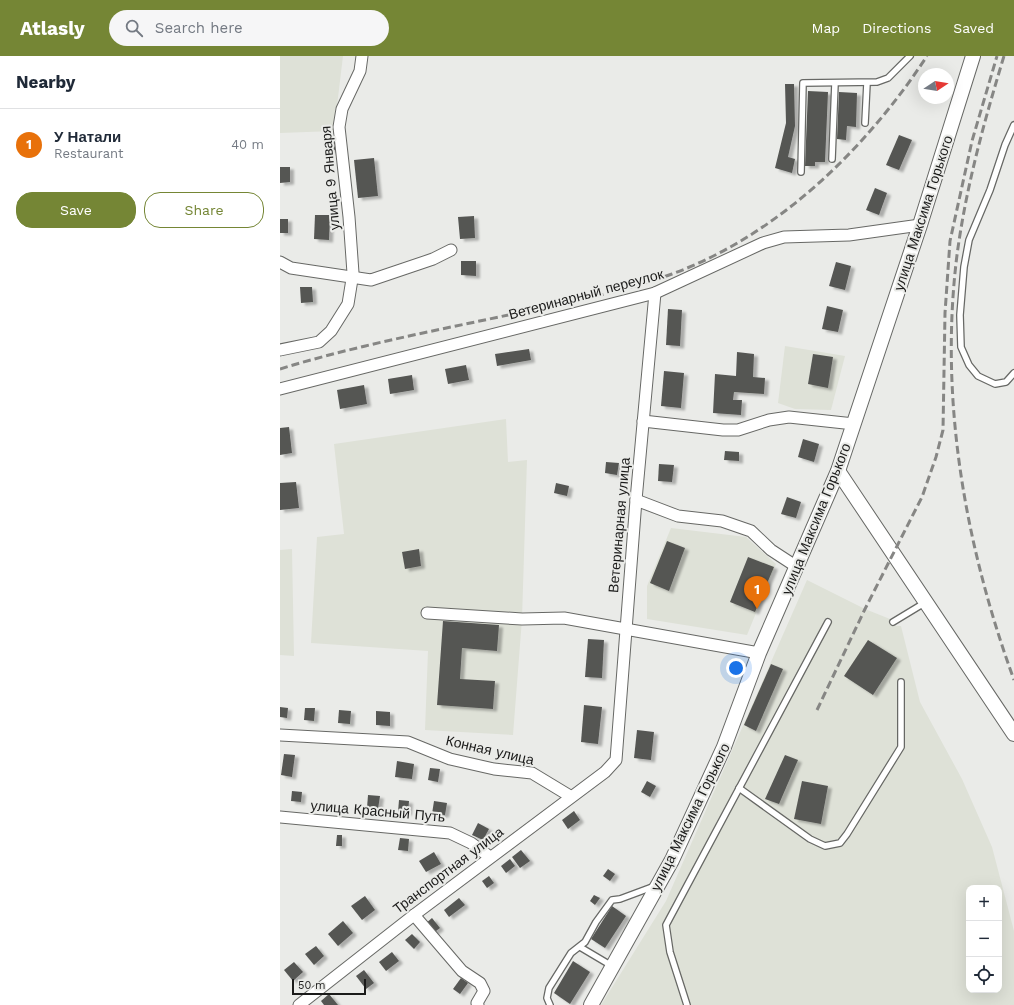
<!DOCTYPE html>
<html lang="en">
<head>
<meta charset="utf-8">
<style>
  body { margin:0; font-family:"Work Sans",sans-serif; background:#f6f6f7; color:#1f2937 }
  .controls { position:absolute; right:12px; bottom:12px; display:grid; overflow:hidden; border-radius:8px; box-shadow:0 4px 16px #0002 }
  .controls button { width:36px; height:36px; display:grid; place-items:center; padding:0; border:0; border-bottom:1px solid #e0e1e3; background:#fff; color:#1f2937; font:20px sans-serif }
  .compass { position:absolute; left:638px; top:12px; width:36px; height:36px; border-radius:50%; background:#fff; box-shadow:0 4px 16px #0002; rotate:78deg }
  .scale { position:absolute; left:12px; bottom:10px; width:74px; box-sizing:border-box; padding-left:4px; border:2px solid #1b1b1a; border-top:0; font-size:11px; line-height:14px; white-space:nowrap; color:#1b1b1a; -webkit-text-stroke:3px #eaebe8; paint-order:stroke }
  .you { position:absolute; left:456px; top:612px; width:14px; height:14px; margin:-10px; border:3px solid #fff; border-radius:50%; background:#1a73e8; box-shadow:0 0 0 6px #1a73e833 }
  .badge { display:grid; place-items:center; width:26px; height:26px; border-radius:50%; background:#758635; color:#fff; font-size:13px; font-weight:700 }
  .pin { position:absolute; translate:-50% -33px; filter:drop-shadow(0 1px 2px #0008) }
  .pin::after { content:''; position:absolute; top:21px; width:14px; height:12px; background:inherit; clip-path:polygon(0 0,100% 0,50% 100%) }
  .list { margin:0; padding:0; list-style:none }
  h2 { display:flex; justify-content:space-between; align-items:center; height:52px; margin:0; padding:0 16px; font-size:17px }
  h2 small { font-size:13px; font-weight:400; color:#747a83 }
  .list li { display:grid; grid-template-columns:26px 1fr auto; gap:12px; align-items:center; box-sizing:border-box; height:72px; padding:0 16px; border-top:1px solid #e0e1e3 }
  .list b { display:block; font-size:15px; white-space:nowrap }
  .list p { margin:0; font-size:13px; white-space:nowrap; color:#747a83 }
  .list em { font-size:13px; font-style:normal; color:#747a83 }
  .actions { display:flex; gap:8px; padding:12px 16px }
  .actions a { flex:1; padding:9px 0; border:1px solid #758635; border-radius:16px; text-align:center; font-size:14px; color:#758635 }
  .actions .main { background:#758635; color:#fff }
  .icon { flex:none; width:22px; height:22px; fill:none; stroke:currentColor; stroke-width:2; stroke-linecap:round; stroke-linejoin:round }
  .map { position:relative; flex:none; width:734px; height:949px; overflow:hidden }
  header { display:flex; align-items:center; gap:24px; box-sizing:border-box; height:56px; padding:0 20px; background:#758635; color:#fff }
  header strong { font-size:19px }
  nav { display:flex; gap:22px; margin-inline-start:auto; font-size:14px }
  .search { width:280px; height:36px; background:#f6f6f7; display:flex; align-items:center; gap:10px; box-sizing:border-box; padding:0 14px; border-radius:22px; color:#747a83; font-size:15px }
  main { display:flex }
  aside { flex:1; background:#fff }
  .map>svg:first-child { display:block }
  .built { fill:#dee1d7; fill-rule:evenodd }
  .building { fill:#555653; filter:url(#shadow) }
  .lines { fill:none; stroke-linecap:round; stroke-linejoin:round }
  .service-casing { stroke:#676865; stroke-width:8 }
  .minor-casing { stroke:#676865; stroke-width:13 }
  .tertiary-casing { stroke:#676865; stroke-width:16 }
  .service { stroke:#fff; stroke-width:5.5 }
  .minor { stroke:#fff; stroke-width:11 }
  .tertiary { stroke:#fff; stroke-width:14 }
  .rail { stroke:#868684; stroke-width:3; stroke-dasharray:8 4; stroke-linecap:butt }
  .labels { text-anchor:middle; stroke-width:4; stroke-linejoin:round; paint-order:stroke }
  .street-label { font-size:14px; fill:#1b1b1a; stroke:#eaebe8 }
</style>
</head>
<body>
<header>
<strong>Atlasly</strong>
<div class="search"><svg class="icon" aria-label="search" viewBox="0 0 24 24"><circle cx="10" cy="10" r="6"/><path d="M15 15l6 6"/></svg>Search here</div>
<nav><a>Map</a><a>Directions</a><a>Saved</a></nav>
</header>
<main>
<aside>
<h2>Nearby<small></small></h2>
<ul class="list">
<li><span class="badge" style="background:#e8710a">1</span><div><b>У Натали</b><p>Restaurant</p></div><em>40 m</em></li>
</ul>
<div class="actions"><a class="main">Save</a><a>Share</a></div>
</aside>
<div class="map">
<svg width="734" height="949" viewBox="0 0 734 949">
  <defs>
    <filter id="shadow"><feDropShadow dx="4" dy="2.5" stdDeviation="1" flood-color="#0004"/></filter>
  </defs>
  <rect width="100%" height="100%" fill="#eaebe8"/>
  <g class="built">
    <path d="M0 0H63L54 75 0 77Z"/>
    <path d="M505 290 565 300 551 354 515 353 498 347Z"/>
    <path d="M226 363 228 406 247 404 242 563 233 679 145 674 148 595 31 587 37 481 64 478 54 388Z"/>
    <path d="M391 472 466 481 496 508 467 579 367 563V530Z"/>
    <path d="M12 493 14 600 0 599V494Z"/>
    <path d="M527 524 585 553 610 563 616 570H621L640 646 682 723 712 791 734 875V949H321L386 845ZM689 832H719V934H689Z"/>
  </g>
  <g class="building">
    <path d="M505 28H514L515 70 508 101 515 103 512 117 495 112 506 67Z"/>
    <path d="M528 35 548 36 545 106H535V110H525Z"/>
    <path d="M559 36 577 37 576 71 567 70 566 84 557 83Z"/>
    <path d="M619 79 632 84 619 114 606 109Z"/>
    <rect x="45" y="83" width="10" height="11"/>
    <path d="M94 102 98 140 78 142 74 104Z"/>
    <path d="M0 111H10V126L0 127Z"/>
    <path d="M595 132 607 137 599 159 586 154Z"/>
    <path d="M35 159H50L49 184 34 183Z"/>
    <path d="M194 160 195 182 180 183 178 161Z"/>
    <rect x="0" y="163" width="8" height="14"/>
    <path d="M181 205H196V220L181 219Z"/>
    <path d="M556 206 571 210 565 234 549 230Z"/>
    <path d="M20 231H32L33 246 21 247Z"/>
    <path d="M547 250 563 254 558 276 542 273Z"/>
    <path d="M388 253 402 254 400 290 386 289Z"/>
    <path d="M249 293 251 304 217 310 215 298Z"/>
    <path d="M457 296 474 298 473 321 485 322 484 338 454 336 453 344H462L461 359 433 357 435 318 456 320Z"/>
    <path d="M533 298 553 301 548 332 528 328Z"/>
    <path d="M186 309 189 324 168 328 165 313Z"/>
    <path d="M384 315 404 317 401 352 381 350Z"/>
    <path d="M132 319 134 334 110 338 108 323Z"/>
    <path d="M84 329 87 348 60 353 57 334Z"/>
    <path d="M9 371 12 397 0 399V372Z"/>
    <path d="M523 383 539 388 534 406 518 401Z"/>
    <path d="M445 395 459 396V405L444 404Z"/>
    <path d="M326 406 339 407 337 419 325 417Z"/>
    <path d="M379 408 394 409 392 426 378 425Z"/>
    <path d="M16 426 19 452 0 454V427Z"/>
    <path d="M276 427 289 430 287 440 274 437Z"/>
    <path d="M507 441 521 446 516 462 501 458Z"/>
    <path d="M387 485 405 492 389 535 370 527Z"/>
    <path d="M139 493 141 510 125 513 122 496Z"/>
    <path d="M468 501 494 511 475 556 450 546Z"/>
    <path d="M163 565 219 569 217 595 182 592 180 623 215 625 213 653 157 649Z"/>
    <path d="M308 583 324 584 322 622 305 621Z"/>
    <path d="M588 584 617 602 593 639 564 620Z"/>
    <path d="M491 608 503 613 476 675 464 669Z"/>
    <path d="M304 649 322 651 318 688 301 686Z"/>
    <path d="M0 651 8 652 7 662 0 661Z"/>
    <path d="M25 652H35L34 665 24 664Z"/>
    <path d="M59 654 71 655 70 668 58 667Z"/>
    <path d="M96 655 110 656V670L96 669Z"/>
    <path d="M357 674 374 676 371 704 354 702Z"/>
    <path d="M4 698 15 699 12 721 1 719Z"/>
    <path d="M505 699 518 704 499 748 485 743Z"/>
    <path d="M117 705 134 708 132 723 115 721Z"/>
    <path d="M150 712 160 713 158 726 148 724Z"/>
    <path d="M367 725 376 730 370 741 361 736Z"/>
    <path d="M522 725 548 730 541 768 514 763Z"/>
    <path d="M12 735 22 736 21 746 11 745Z"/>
    <path d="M88 739 100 740 98 753 87 752Z"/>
    <path d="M119 744 129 745 128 757 118 756Z"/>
    <path d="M154 745 167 747 165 759 152 758Z"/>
    <path d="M294 755 300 764 288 773 282 764Z"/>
    <path d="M198 767 209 773 203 784 192 779Z"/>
    <path d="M57 779H62V790H56Z"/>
    <path d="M120 782 129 783 128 795 118 794Z"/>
    <path d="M241 794 250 805 240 812 232 801Z"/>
    <path d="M154 796 161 808 146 816 139 805Z"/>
    <path d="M230 803 235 810 226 817 221 810Z"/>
    <path d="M328 813 335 818 330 825 323 820Z"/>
    <path d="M209 820 214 827 207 832 202 825Z"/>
    <path d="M314 839 320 842 315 849 310 845Z"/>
    <path d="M85 840 95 854 82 864 71 850Z"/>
    <path d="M179 842 185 849 169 861 164 854Z"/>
    <path d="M332 850 346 860 325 892 311 883Z"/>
    <path d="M152 862 160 872 152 878 145 868Z"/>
    <path d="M63 865 73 877 58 890 48 878Z"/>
    <path d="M132 878 140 886 134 893 125 884Z"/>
    <path d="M36 890 44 900 34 909 25 898Z"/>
    <path d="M112 896 119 905 106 915 99 906Z"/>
    <path d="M293 905 310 916 290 948 274 937Z"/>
    <path d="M14 906 23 916 13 925 4 914Z"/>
    <path d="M84 914 94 927 86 933 76 920Z"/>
    <path d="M181 922 188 927 180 938 173 933Z"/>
    <path d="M49 938 58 949H44L41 945Z"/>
  </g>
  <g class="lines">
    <g class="service-casing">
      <g id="service">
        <path d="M585 67 587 27"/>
        <path d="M734 69 725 89 710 134 689 184 684 211 680 259 681 291 689 309 698 320 715 328 726 326 734 317"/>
        <path d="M552 103 555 27"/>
        <path d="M521 116 523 27 597 26 608 22 630 0"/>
        <path d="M613 566 646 546"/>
        <path d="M459 732 530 783 545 790 560 787 567 778 621 691V626"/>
        <path d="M300 891 332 910"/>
        <path d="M270 949 267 942 269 932 291 897 305 886 316 866 332 844 340 843 375 830"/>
        <path d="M407 949 390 896 386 869 548 566"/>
      </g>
    </g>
    <g class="minor-casing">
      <g id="minor">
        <path d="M0 206 11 212 91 224 153 203 171 194"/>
        <path d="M0 294 39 286 51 275 68 248 73 217 69 161 59 71 62 53 80 15 82 0"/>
        <path d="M0 333 375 237 483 187 504 181 569 179 640 169"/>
        <path d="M363 365 443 374H458L489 364 509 361 574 368"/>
        <path d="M356 444 398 460 442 465 471 475 491 494 517 511"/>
        <path d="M147 557 242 563 284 562 479 597"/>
        <path d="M0 679 128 686 170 703 214 713 252 717 290 740"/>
        <path d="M0 761 170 777 191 787 210 801"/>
        <path d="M134 859 182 915 200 927 204 935 197 947 198 949"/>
        <path d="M19 949 134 859 325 716 336 704 356 444 375 237"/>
      </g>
    </g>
    <g class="tertiary-casing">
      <g id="tertiary">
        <path d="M558 415 734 678"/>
        <path d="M311 949 392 804 444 691 479 597 558 415 640 169 693 0"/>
      </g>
    </g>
    <use href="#service" class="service"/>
    <use href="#minor" class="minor"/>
    <use href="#tertiary" class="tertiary"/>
    <g class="rail">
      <path d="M724 0C704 66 686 131 677 199 659 343 685 489 734 624"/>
      <path d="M0 313C81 288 164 273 247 255 296 245 345 235 392 218 498 179 586 93 647 0"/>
      <path d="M537 654 585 553 642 441 656 401 663 374 665 257 670 185 692 85 717 0"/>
    </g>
  </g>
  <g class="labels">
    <g class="street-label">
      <text transform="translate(50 122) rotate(-95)" y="5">улица 9 Января</text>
      <text transform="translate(643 157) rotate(-72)" y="5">улица Максима Горького</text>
      <text transform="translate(306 238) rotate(-15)" y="5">Ветеринарный переулок</text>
      <text transform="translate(536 463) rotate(-68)" y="5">улица Максима Горького</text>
      <text transform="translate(339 469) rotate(-85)" y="5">Ветеринарная улица</text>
      <text transform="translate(210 694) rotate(13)" y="5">Конная улица</text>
      <text transform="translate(98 755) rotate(5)" y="5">улица Красный Путь</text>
      <text transform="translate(410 761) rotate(-64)" y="5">улица Максима Горького</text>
      <text transform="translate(168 814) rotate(-37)" y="5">Транспортная улица</text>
    </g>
  </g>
</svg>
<div class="controls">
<button>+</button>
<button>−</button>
<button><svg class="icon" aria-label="locate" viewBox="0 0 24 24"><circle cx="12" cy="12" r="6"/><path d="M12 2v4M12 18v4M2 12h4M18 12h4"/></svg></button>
</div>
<svg class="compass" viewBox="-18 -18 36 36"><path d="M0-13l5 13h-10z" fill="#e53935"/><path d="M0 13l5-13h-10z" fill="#747a83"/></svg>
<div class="scale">50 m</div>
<div class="you"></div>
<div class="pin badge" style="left:477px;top:553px;background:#e8710a">1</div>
</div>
</main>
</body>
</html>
